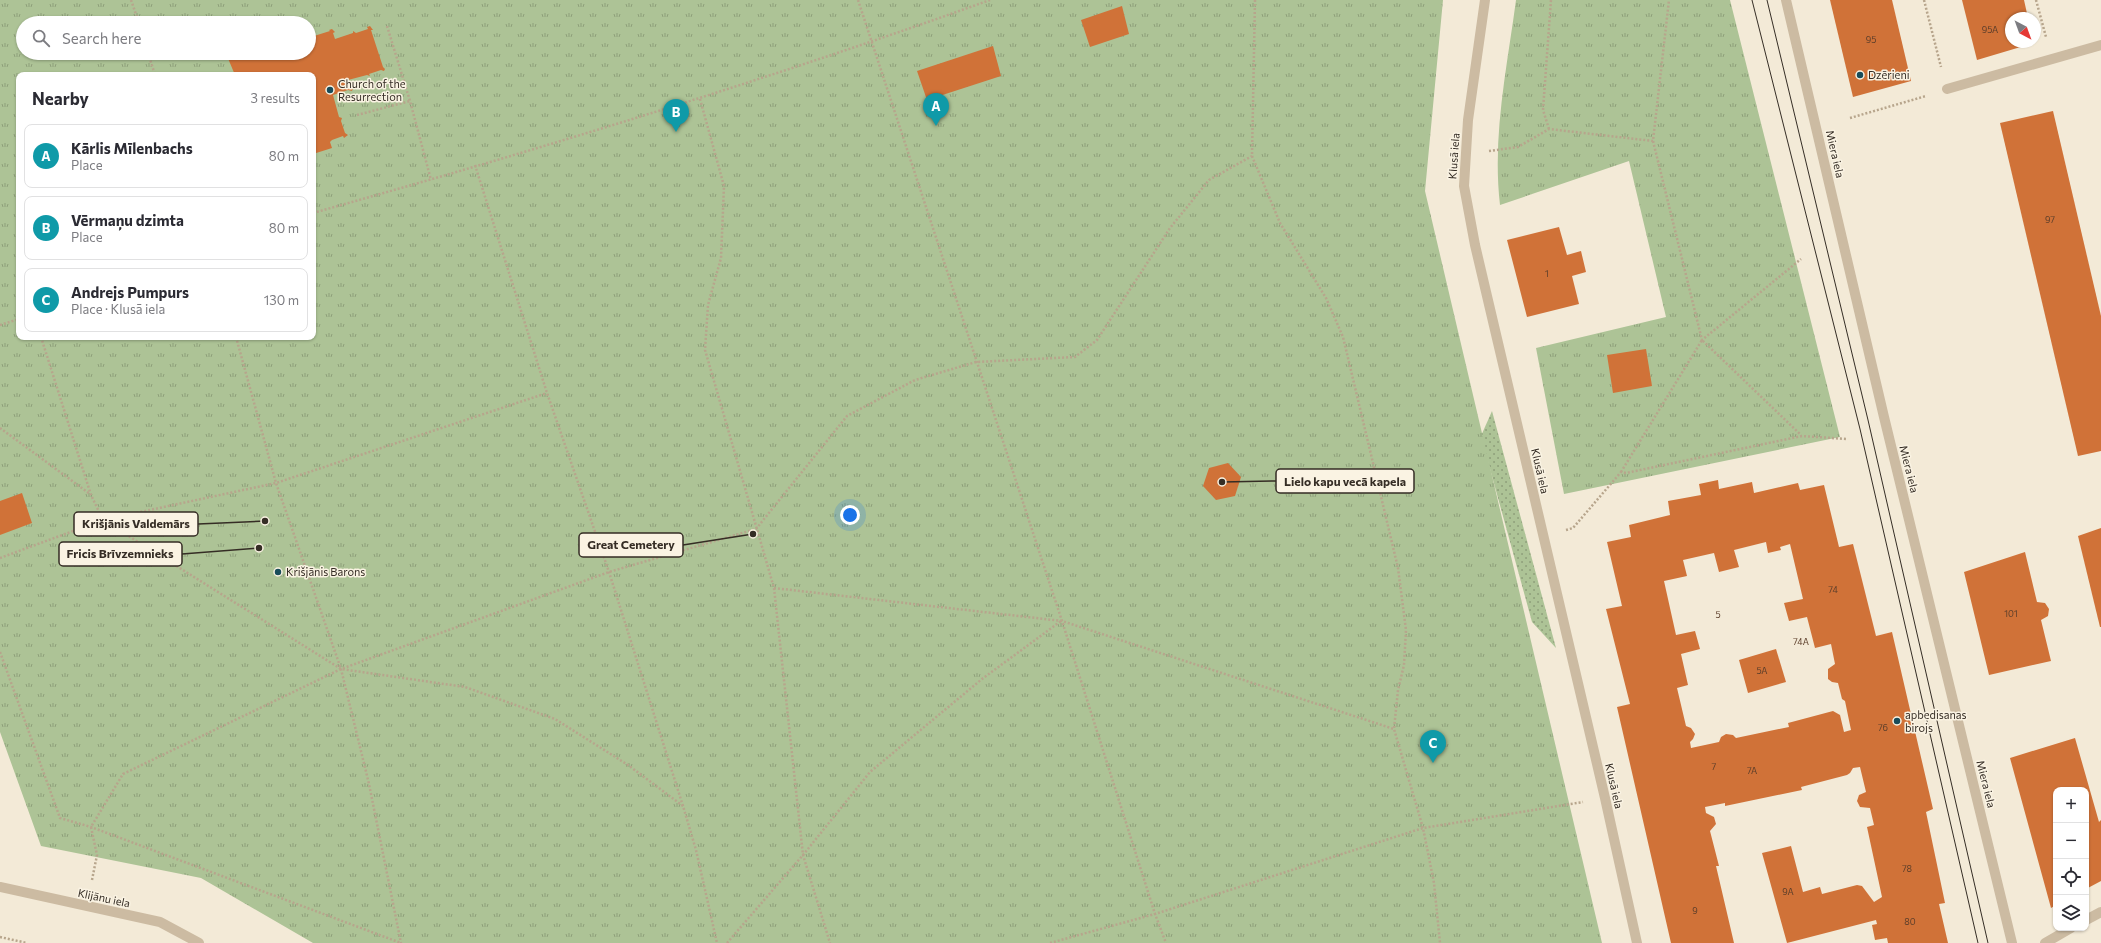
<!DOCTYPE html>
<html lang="en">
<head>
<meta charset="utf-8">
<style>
  body { margin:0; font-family:Commissioner,sans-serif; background:#f7f7f7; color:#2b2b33 }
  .controls { position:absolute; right:12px; bottom:12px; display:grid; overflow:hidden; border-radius:8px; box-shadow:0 1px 3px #0004 }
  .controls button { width:36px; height:36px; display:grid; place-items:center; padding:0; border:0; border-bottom:1px solid #e1e1e2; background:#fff; color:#2b2b33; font:20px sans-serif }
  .compass { position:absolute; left:2005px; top:12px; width:36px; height:36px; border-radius:50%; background:#fff; box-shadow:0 1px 3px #0004; rotate:139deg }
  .you { position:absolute; left:850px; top:515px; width:14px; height:14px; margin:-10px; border:3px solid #fff; border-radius:50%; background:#1a73e8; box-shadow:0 0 0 6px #1a73e833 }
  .badge { display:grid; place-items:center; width:26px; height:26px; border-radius:50%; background:#184c5a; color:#fff; font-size:13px; font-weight:700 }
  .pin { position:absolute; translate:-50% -33px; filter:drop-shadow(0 1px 2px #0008) }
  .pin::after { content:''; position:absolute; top:21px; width:14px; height:12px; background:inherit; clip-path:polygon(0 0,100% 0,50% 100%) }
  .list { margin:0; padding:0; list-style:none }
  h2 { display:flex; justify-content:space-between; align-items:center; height:52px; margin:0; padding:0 16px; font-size:17px }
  h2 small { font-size:13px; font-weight:400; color:#7c7c81 }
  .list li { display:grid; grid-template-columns:26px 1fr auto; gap:12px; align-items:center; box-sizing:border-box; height:64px; margin:0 8px 8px; padding:0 8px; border:1px solid #e1e1e2; border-radius:8px }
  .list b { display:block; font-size:15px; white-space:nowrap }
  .list p { margin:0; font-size:13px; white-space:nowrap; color:#7c7c81 }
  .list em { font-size:13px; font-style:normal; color:#7c7c81 }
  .icon { flex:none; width:22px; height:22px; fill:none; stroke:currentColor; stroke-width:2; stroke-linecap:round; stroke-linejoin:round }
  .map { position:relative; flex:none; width:2101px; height:943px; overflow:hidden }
  .search { position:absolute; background:#fff; box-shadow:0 1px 3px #0004; left:16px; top:16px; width:300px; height:44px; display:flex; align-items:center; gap:10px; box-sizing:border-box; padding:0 14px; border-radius:22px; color:#7c7c81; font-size:15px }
  .panel { position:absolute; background:#fff; box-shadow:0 1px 3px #0004; left:16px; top:72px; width:300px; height:268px; border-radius:8px }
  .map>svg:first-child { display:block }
  .grass { fill:url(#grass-dots) }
  .park { fill:url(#park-tufts); fill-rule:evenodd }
  .building { fill:#d07238; fill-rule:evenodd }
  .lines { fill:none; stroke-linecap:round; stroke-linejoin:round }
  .path { stroke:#b7a58c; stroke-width:2.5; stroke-dasharray:2 2; stroke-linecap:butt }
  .minor { stroke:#ccbba2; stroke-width:10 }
  .tram { stroke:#352d25; stroke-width:1 }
  .poi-dot { fill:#184c5a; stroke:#faf3e3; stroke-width:1.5 }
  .labels { text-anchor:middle; stroke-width:3; stroke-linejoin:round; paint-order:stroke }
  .number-label { font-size:9px; fill:#5c3e2a }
  .poi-label { font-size:11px; fill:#352d25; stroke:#faf3e3; text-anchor:start }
  .street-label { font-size:11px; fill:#352d25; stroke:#faf3e3 }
  .leader { fill:none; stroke:#352d25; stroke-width:1.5 }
  .callout-dot { fill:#352d25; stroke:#faf3e3; stroke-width:1.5 }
  .callout { fill:#faf3e3; stroke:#352d25; stroke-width:1.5 }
  .callout-label { font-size:12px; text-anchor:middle; font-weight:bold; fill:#352d25 }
</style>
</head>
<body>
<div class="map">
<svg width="2101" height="943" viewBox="0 0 2101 943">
  <defs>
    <pattern id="grass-dots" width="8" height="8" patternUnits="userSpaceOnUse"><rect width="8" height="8" fill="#adc396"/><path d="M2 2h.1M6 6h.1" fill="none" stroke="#8e9f7a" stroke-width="1.8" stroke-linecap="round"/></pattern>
    <pattern id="park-tufts" width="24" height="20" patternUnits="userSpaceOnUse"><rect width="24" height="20" fill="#adc396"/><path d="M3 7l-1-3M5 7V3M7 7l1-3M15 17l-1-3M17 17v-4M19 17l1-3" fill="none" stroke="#8e9f7a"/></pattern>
  </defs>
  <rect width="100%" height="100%" fill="#f3ead7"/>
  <path class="grass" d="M1492 411 1556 648 1532 622 1481 436Z"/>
  <g class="park">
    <path d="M0 0H1443L1425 191 1602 943H313L201 878 41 846 0 732ZM23 23H309V53H23ZM19 75H313V337H19Z"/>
    <path d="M1516 0H1730L1840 437 1564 494 1536 348 1666 317 1629 161 1500 205C1492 136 1507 68 1516 0Z"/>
  </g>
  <g class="building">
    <path d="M1830 0H1892L1911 81 1853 97Z"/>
    <path d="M1962 0H2024L2028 18H2011V42L2034 43 1977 60Z"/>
    <path d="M1122 6 1129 34 1090 47 1081 20Z"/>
    <path d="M370 26 373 30H371L383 67 385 69 384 71 381 70 369 74 370 76 367 75 348 80 353 88 352 91 348 90 333 95 339 117 342 118 341 121 345 133 348 135 344 138 343 136 332 140 330 142 332 148 313 154V75H235L227 56 231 53V55L237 53H309V38L314 35V36L330 31 329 30 332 29 335 32 333 33 335 39 353 33V31L356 33 368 29 367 27Z"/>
    <path d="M993 46 1001 76 927 100 917 71Z"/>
    <path d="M2053 111 2101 316V451L2078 456 2000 123Z"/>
    <path d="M1559 227 1567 255 1581 251 1586 272 1572 276 1579 304 1527 317 1507 240Z"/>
    <path d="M1646 349 1652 386 1613 393 1607 355Z"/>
    <path d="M1228 463 1241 477 1235 496 1216 500 1203 486 1209 468Z"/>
    <path d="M1718 480 1719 489 1752 482 1754 493 1798 483 1800 490 1824 485 1839 547 1853 544 1876 636 1892 632 1933 809 1926 812 1945 903 1939 904 1948 943H1888L1887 938 1875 940 1872 925 1877 924 1876 920 1787 943 1762 853 1791 846 1803 892 1820 887 1822 894 1857 885 1862 886 1874 902 1882 897 1867 827 1874 825 1870 808 1860 807 1857 801 1859 795 1866 792 1860 767 1853 768 1850 773 1847 775 1801 787 1802 790 1725 806V803L1705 807 1706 813 1714 817 1716 824 1710 831 1719 866H1716L1734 943H1671L1617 707 1630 704 1606 609 1622 606 1607 542 1631 537 1629 525 1670 515 1668 501 1701 495 1699 484ZM1766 542 1768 553 1781 550 1780 547 1790 544 1803 599 1784 603 1789 621 1807 617 1815 648 1831 644 1835 664 1828 669V679L1832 682 1838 683 1842 699 1845 701 1851 730 1844 732 1840 715 1833 711 1788 723 1789 727 1736 738 1733 735 1726 734 1721 737 1719 742 1691 748 1690 742 1693 739 1695 734 1691 728 1686 726 1677 688 1688 685 1681 654 1700 649 1695 631 1676 635 1664 581 1687 576 1683 560 1714 553 1719 572 1739 567 1734 550Z"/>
    <path d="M22 493 32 523 0 535V501Z"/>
    <path d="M2101 528V627H2100L2078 536Z"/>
    <path d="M2025 552 2037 602 2045 603 2049 609 2048 616 2041 620 2051 661 1989 675 1964 572Z"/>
    <path d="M1776 649 1786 682 1748 693 1739 660Z"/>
    <path d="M2075 738 2099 822 2101 820V881L2086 889V790H2056V905L2051 908 2010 758Z"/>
  </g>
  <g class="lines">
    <g class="path">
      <path d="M131 0 139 23"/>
      <path d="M858 0 1062 621 1155 914 1166 943"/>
      <path d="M1255 0 1252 156 1280 223 1326 298 1343 337 1398 568 1406 630 1404 665 1398 690 1394 729 1423 828 1434 883 1440 943"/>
      <path d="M1924 0 1941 67"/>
      <path d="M2036 0 2046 37"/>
      <path d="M387 26 410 101 431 180"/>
      <path d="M148 53 155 75"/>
      <path d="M700 99 724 186 721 258 708 305 705 350 774 588 803 855 830 943"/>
      <path d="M357 115 410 101"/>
      <path d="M1850 118 1926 96"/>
      <path d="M1549 129 1543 110 1551 0"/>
      <path d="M1653 141 1702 340 1801 259"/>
      <path d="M1489 151 1518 147 1549 129 1653 141 1669 0"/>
      <path d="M475 165 547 393 609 572 683 806 696 850 717 943"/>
      <path d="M313 213C541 149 767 80 990 0"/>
      <path d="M0 325 19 319"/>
      <path d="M41 337 91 495 103 520 341 669 465 687 555 719 628 765 683 806"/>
      <path d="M236 337 276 483 341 669 369 784 401 943"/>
      <path d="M0 428 90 494"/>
      <path d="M1621 472 1702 340 1801 435"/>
      <path d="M1566 530 1573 528 1621 472 1626 473 1802 436 1847 439"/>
      <path d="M0 558 103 520 276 483 547 393"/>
      <path d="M774 588 1062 621 1394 729"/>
      <path d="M0 652 60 818 91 827 401 943"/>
      <path d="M92 880 97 855 91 827 123 774 341 669 609 572 756 529 847 416 915 380 976 362 1075 357 1097 340 1170 228 1209 180 1252 156"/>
      <path d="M0 937 27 943"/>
      <path d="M727 943 803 855 870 772 982 679 1061 621"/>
      <path d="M1050 943 1155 914 1423 828 1583 802"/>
    </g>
    <g class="minor">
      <path d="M1485 0 1468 120 1464 186 1475 245 1605 798 1637 943"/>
      <path d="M1786 0 1884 417 2012 943"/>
      <path d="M1947 89 2101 45"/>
      <path d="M0 887 160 922 199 943"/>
      <path d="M2086 920 2101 912"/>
      <path d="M2045 943 2071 928"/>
    </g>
    <g class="tram">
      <path d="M1752 0 1860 429 1978 943"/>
      <path d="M1767 0 1868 420 1988 943"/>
    </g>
  </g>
  <g class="poi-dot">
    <circle cx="1860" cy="75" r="4"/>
    <circle cx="330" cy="90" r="4"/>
    <circle cx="278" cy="572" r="4"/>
    <circle cx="1897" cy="721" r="4"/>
  </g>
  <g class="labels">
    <g class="number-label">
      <text x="1990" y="33">95A</text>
      <text x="1871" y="43">95</text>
      <text x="2050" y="223">97</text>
      <text x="1547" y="277">1</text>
      <text x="1833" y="593">74</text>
      <text x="2011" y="617">101</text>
      <text x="1718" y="618">5</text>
      <text x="1801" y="645">74A</text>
      <text x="1762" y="674">5A</text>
      <text x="1883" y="731">76</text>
      <text x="1714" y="770">7</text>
      <text x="1752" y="774">7A</text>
      <text x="1907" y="872">78</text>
      <text x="1788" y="895">9A</text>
      <text x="1695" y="914">9</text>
      <text x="1910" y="925">80</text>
    </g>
    <g class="poi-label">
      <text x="1868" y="79">Dzērieni</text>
      <text x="338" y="88">Church of the<tspan x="338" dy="13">Resurrection</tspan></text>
      <text x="286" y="576">Krišjānis Barons</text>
      <text x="1905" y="719">apbedisanas<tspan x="1905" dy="13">birojs</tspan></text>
    </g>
    <g class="street-label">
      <text transform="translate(1835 154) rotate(77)" y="4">Miera iela</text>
      <text transform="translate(1454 156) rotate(-86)" y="4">Klusā iela</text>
      <text transform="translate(1909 469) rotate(76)" y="4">Miera iela</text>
      <text transform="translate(1540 471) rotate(77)" y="4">Klusā iela</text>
      <text transform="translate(1986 784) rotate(76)" y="4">Miera iela</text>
      <text transform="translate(1614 786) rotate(77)" y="4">Klusā iela</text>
      <text transform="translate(104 898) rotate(12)" y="4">Klijānu iela</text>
    </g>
  </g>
  <path class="leader" d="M1222 482L1276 481M265 521L198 524M753 534L683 545M259 548L182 554"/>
  <g class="callout-dot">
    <circle cx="1222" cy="482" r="4"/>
    <circle cx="265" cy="521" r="4"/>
    <circle cx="753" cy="534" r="4"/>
    <circle cx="259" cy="548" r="4"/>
  </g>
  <g class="callout">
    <rect x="1276" y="469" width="138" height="24" rx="4"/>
    <rect x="74" y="512" width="124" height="24" rx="4"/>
    <rect x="579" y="533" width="104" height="24" rx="4"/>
    <rect x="59" y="542" width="123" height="24" rx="4"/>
  </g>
  <g class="callout-label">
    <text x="1345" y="486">Lielo kapu vecā kapela</text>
    <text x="136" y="528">Krišjānis Valdemārs</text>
    <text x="631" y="549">Great Cemetery</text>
    <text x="120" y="558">Fricis Brīvzemnieks</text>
  </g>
</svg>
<div class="controls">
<button>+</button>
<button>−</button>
<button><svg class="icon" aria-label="locate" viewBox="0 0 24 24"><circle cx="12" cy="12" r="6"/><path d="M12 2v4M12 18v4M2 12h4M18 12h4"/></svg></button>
<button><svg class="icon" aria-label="layers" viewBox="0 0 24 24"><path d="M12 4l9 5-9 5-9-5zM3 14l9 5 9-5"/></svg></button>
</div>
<svg class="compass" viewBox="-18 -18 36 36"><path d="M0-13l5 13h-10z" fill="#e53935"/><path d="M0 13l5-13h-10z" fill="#7c7c81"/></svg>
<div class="you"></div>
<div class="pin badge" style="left:936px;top:126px;background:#0f9aa8">A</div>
<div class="pin badge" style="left:676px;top:132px;background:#0f9aa8">B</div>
<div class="pin badge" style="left:1433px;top:763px;background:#0f9aa8">C</div>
<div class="search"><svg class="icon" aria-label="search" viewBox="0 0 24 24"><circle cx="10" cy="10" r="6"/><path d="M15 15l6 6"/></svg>Search here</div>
<section class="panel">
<h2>Nearby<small>3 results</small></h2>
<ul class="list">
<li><span class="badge" style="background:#0f9aa8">A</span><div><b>Kārlis Mīlenbachs</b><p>Place</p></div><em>80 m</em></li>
<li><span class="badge" style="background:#0f9aa8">B</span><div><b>Vērmaņu dzimta</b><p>Place</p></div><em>80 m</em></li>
<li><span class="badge" style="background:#0f9aa8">C</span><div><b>Andrejs Pumpurs</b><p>Place · Klusā iela</p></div><em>130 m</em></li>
</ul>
</section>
</div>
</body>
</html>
